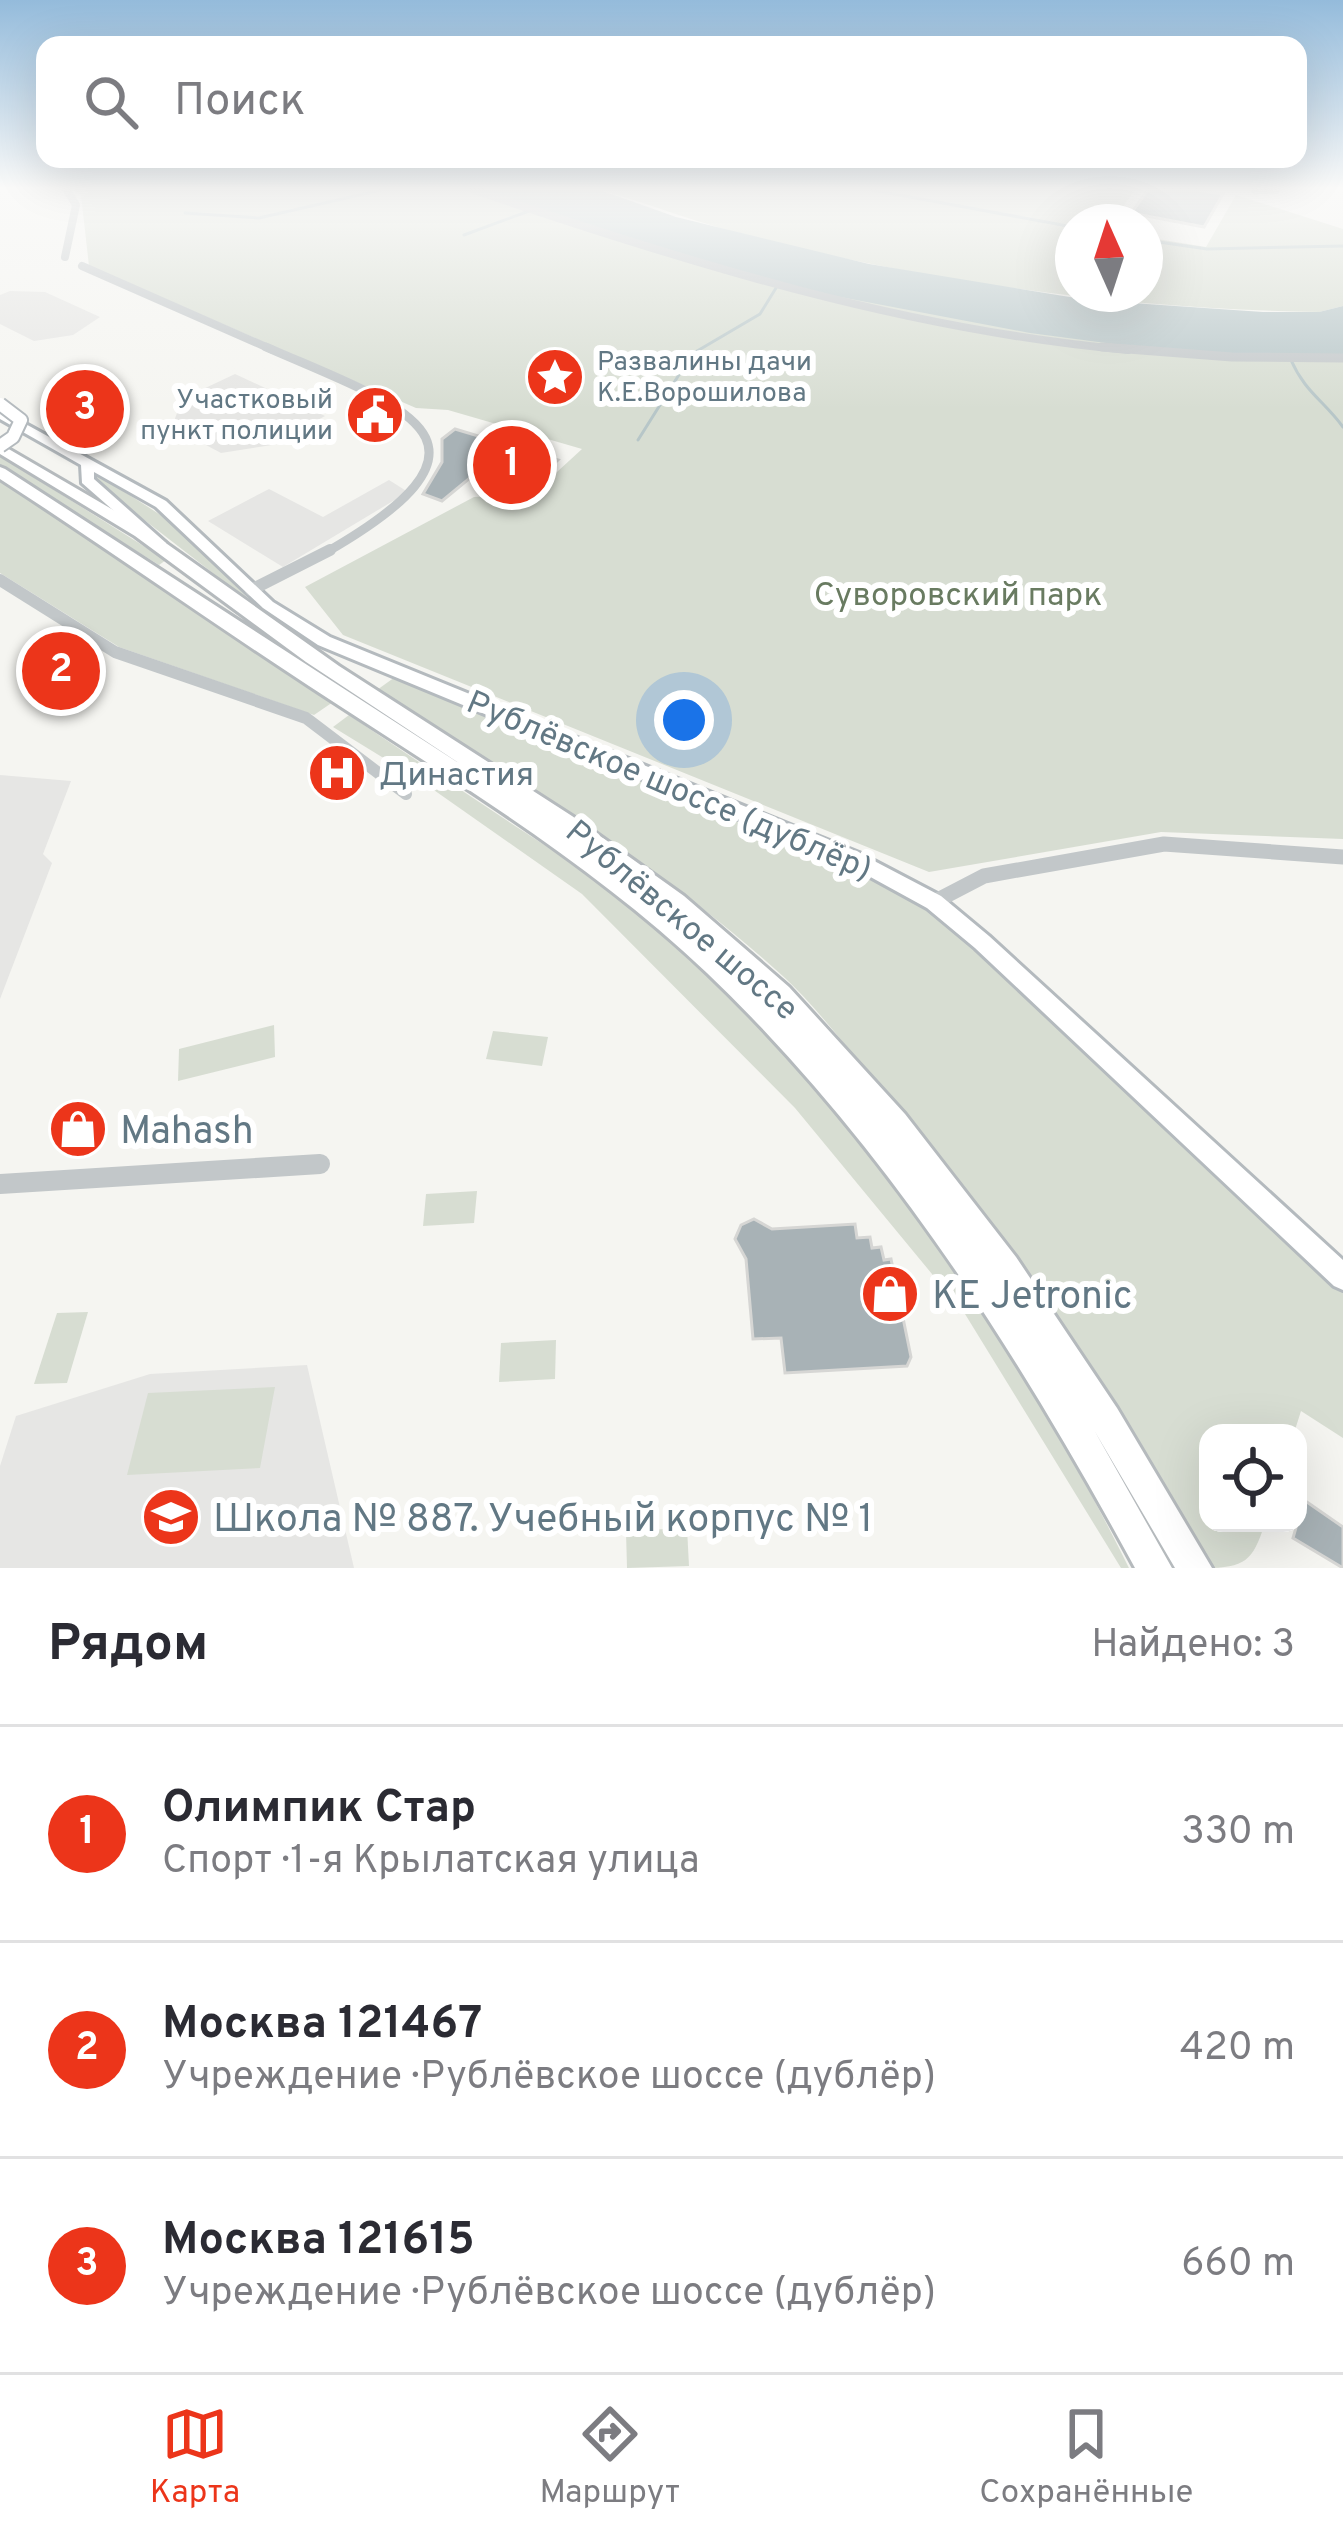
<!DOCTYPE html>
<html lang="ru">
<head>
<meta charset="utf-8">
<style>
  body { margin:0; font-family:Overpass,sans-serif; background:#f2f2f3; color:#2b2b33 }
  .controls { position:absolute; right:36px; bottom:36px; display:grid; overflow:hidden; border-radius:24px; box-shadow:0 12px 48px #0002 }
  .controls button { width:108px; height:108px; display:grid; place-items:center; padding:0; border:0; border-bottom:3px solid #e1e1e2; background:#fff; color:#2b2b33; font:60px sans-serif }
  .compass { position:absolute; left:1055px; top:204px; width:108px; height:108px; border-radius:50%; background:#fff; box-shadow:0 12px 48px #0002; rotate:357deg }
  .you { position:absolute; left:684px; top:720px; width:42px; height:42px; margin:-30px; border:9px solid #fff; border-radius:50%; background:#1a73e8; box-shadow:0 0 0 18px #1a73e833 }
  .badge { display:grid; place-items:center; width:78px; height:78px; border-radius:50%; background:#ec351a; color:#fff; font-size:39px; font-weight:700 }
  .pin { position:absolute; translate:-50% -50%; border:6px solid #fff; box-shadow:0 3px 12px #0006 }
  .list { margin:0; padding:0; list-style:none }
  h2 { display:flex; justify-content:space-between; align-items:center; height:156px; margin:0; padding:0 48px; font-size:51px }
  h2 small { font-size:39px; font-weight:400; color:#7c7c81 }
  .list li { display:grid; grid-template-columns:78px 1fr auto; gap:36px; align-items:center; box-sizing:border-box; height:216px; padding:0 48px; border-top:3px solid #e1e1e2 }
  .list b { display:block; font-size:45px; white-space:nowrap }
  .list p { margin:0; font-size:39px; white-space:nowrap; color:#7c7c81 }
  .list em { font-size:39px; font-style:normal; color:#7c7c81 }
  .icon { flex:none; width:66px; height:66px; fill:none; stroke:currentColor; stroke-width:2; stroke-linecap:round; stroke-linejoin:round }
  .map { position:relative; flex:none; width:1343px; height:1568px; overflow:hidden }
  .search { position:absolute; background:#fff; box-shadow:0 12px 48px #0002; left:36px; right:36px; top:36px; height:132px; display:flex; align-items:center; gap:30px; box-sizing:border-box; padding:0 42px; border-radius:24px; color:#7c7c81; font-size:45px }
  .sheet { height:804px; background:#fff }
  nav { display:flex; justify-content:space-around; align-items:center; box-sizing:border-box; height:168px; border-top:3px solid #e1e1e2; background:#fff; font-size:33px; color:#7c7c81 }
  nav a { display:grid; justify-items:center; gap:6px }
  nav .on { color:#ec351a }
  .map>svg:first-child { display:block }
  .built { fill:#e6e6e4 }
  .green { fill:#d7ddd2 }
  .water { fill:#b7c6c8 }
  .lines { fill:none; stroke-linecap:round; stroke-linejoin:round }
  .stream { stroke:#b7c6c8; stroke-width:3 }
  .building { fill:#a8b2b6; stroke:#d6d6d4; stroke-width:3 }
  .secondary-casing { stroke:#b4babe; stroke-width:6 }
  .primary-casing { stroke:#b5babd; stroke-width:6 }
  .street-far4 { stroke:#c2c7c9; stroke-width:8 }
  .street-far3 { stroke:#c2c7c9; stroke-width:9 }
  .street-far2 { stroke:#c2c7c9; stroke-width:12 }
  .street-far1 { stroke:#c2c7c9; stroke-width:15 }
  .street { stroke:#c2c7c9; stroke-width:20 }
  .secondary { fill:#fff; fill-rule:evenodd }
  .primary { fill:#fff; fill-rule:evenodd }
  .secondary-bridge-casing { stroke:#b4babe; stroke-width:16; stroke-linecap:butt }
  .secondary-bridge { stroke:#fff; stroke-width:12 }
  .labels { text-anchor:middle; stroke-width:12; stroke-linejoin:round; paint-order:stroke }
  .far-poi-label { font-size:27px; fill:#627884; stroke:#fff; text-anchor:start }
  .park-label { font-size:33px; fill:#697b61; stroke:#fff }
  .poi-label { font-size:33px; fill:#627884; stroke:#fff; text-anchor:start }
  .street-label { font-size:33px; fill:#627884; stroke:#fff }
  .near-poi-label { font-size:39px; fill:#627884; stroke:#fff; text-anchor:start }
</style>
</head>
<body>
<div class="map">
<svg width="1343" height="1568" viewBox="0 0 1343 1568">
  <rect width="100%" height="100%" fill="#f5f5f1"/>
  <g class="built">
    <path d="M10 291 45 292 100 317 73 335 34 341 0 324V295Z"/>
    <path d="M235 374 325 416 272 445 221 453 172 427 182 399Z"/>
    <path d="M389 480 408 492 283 567 208 521 269 489 323 517Z"/>
    <path d="M0 775 71 781 43 854 52 863 0 999Z"/>
    <path d="M307 1365 354 1568H0V1466L16 1416 150 1374Z"/>
  </g>
  <g class="green">
    <path d="M72 190H480L1343 355V839L1161 832 929 872 343 635 305 587 474 497 533 494 582 449 448 410 416 408 89 266 81 195Z"/>
    <path d="M600 190H1135L1112 222H1073V294H1145V237L1206 247 1236 195 1343 229V306L1319 312C1130 309 936 284 749 236 698 223 650 204 600 190Z"/>
    <path d="M0 456 166 560 159 565 0 466Z"/>
    <path d="M95 473 170 521 258 608 94 481 90 475Z"/>
    <path d="M0 481 333 702 314 715 119 647 0 573Z"/>
    <path d="M395 677 923 901 1343 1292V1438L1301 1411 1294 1433H1208V1523H1265C1253 1561 1245 1568 1205 1568 1110 1390 997 1218 863 1066 838 1037 813 1004 785 978 661 865 518 779 377 690Z"/>
    <path d="M349 715C407 754 465 793 523 831 553 851 586 870 614 892 832 1073 1004 1315 1129 1568H1121L965 1314 795 1108 582 894 421 781 333 727Z"/>
    <path d="M274 1025 275 1057 178 1081 179 1049Z"/>
    <path d="M493 1031 548 1037 542 1066 486 1059Z"/>
    <path d="M477 1191 474 1223 423 1226 426 1194Z"/>
    <path d="M88 1312 67 1383 34 1384 57 1313Z"/>
    <path d="M556 1340 555 1379 499 1382 501 1343Z"/>
    <path d="M275 1387 260 1468 127 1475 148 1393Z"/>
    <path d="M687 1528 689 1566 627 1568 626 1531Z"/>
  </g>
  <path class="water" d="M480 190H600L676 217 869 264 1088 300 1263 312H1319L1343 306V355L1190 354 1030 333 777 285Z"/>
  <g class="lines">
    <g class="stream">
      <path d="M872 190 1073 227"/>
      <path d="M185 213 259 218 381 190"/>
      <path d="M464 235 529 211"/>
      <path d="M1145 240 1207 249 1343 246"/>
      <path d="M1291 360C1305 392 1323 400 1343 427"/>
      <path d="M638 440 692 354 760 314 776 288"/>
    </g>
  </g>
  <g class="building">
    <path d="M1148 190H1197L1223 194 1204 227 1131 213Z"/>
    <path d="M455 429 558 460 546 471 536 468 516 486 476 473 442 501 423 494 442 462V439Z"/>
    <path d="M754 1219 772 1229 855 1224 857 1238 870 1237 872 1248 881 1247 884 1260 891 1259 911 1357 907 1366 785 1373 781 1338 753 1339 746 1259 735 1239 741 1225Z"/>
    <path d="M1304 1500 1343 1527V1568L1293 1538Z"/>
  </g>
  <g class="lines">
    <g class="secondary-casing">
      <path id="secondary" d="M0 410 166 501 273 602 330 637 859 853 941 896 989 936 1343 1260V1290L1334 1286 975 948 927 908 845 863 318 645 263 608 156 507 94 472V479L166 543 159 547 154 546 82 483 81 465 0 419Z"/>
    </g>
    <g class="primary-casing">
      <path id="primary" d="M0 444 146 529 339 666 572 816 684 896 789 987 905 1114 1016 1257 1117 1408 1212 1568H1175L1094 1430 1172 1568H1135C1018 1353 885 1143 707 973 588 860 446 776 309 686 205 618 104 546 0 479V467L5 469 474 773 306 662 135 536 0 454Z"/>
    </g>
    <g class="street-far4">
      <path d="M474 190C686 262 904 330 1128 350"/>
      <path d="M1255 190H1276"/>
      <path d="M65 257 76 205 67 190"/>
      <path d="M82 266 273 350"/>
    </g>
    <g class="street-far3">
      <path d="M266 347C400 406 524 439 325 553"/>
      <path d="M1102 347 1232 357 1343 358"/>
    </g>
    <g class="street-far2">
      <path d="M0 580 115 652 306 718 406 794"/>
      <path d="M251 590 330 550"/>
    </g>
    <path class="street-far1" d="M934 902 984 876 1164 844 1343 857"/>
    <path class="street" d="M0 1184 320 1164"/>
    <use href="#secondary" class="secondary"/>
    <use href="#primary" class="primary"/>
    <g class="secondary-bridge-casing">
      <path id="secondary-bridge" d="M0 404 21 420 13 437 0 446"/>
    </g>
    <use href="#secondary-bridge" class="secondary-bridge"/>
  </g>
  <linearGradient id="sky" x2="0" y2="1"><stop stop-color="#94bbdb"/><stop offset="0.46" stop-color="#fafaf9"/><stop offset="1" stop-color="#fafaf9" stop-opacity="0"/></linearGradient>
  <rect width="1343" height="409" fill="url(#sky)"/>
  <defs>
    <g id="sight-disc" transform="scale(3)"><circle r="9.5" fill="#ec351a" stroke="#fff"/><path d="M0-6L1.8-2.2L6-1.7L2.9 1.2L3.7 5.4L0 3.3L-3.7 5.4L-2.9 1.2L-6-1.7L-1.8-2.2Z" fill="#fff"/></g>
    <g id="civic-disc" transform="scale(3)"><circle r="9.5" fill="#ec351a" stroke="#fff"/><path d="M-.6-6.5H3V-4.5H.6V-3L4-1V1h2V6H-6V1h2V-1L-.6-3ZM-1.2 2.5V6h2.4V2.5Z" fill="#fff"/></g>
    <g id="hospital-disc" transform="scale(3)"><circle r="9.5" fill="#ec351a" stroke="#fff"/><path d="M-5-5h3v3.5h4V-5h3V5h-3V1.5h-4V5h-3Z" fill="#fff"/></g>
    <g id="shop-disc" transform="scale(3)"><circle r="9.5" fill="#ec351a" stroke="#fff"/><path d="M-5-2.5h2.3a2.7 3.5 0 0 1 5.4 0H5L5.5 6h-11ZM-1.5-2.5h3a1.5 2.3 0 0 0-3 0Z" fill="#fff"/></g>
    <g id="school-disc" transform="scale(3)"><circle r="9.5" fill="#ec351a" stroke="#fff"/><path d="M0-5L7-2L0 1L-7-2ZM-4 1L0 2.5L4 1V4Q0 6-4 4Z" fill="#fff"/></g>
  </defs>
  <g fill-rule="evenodd">
    <use href="#sight-disc" x="555" y="377"/>
    <use href="#civic-disc" x="375" y="415"/>
    <use href="#hospital-disc" x="337" y="773"/>
    <use href="#shop-disc" x="78" y="1129"/>
    <use href="#shop-disc" x="890" y="1294"/>
    <use href="#school-disc" x="171" y="1517"/>
  </g>
  <g class="labels">
    <g class="far-poi-label">
      <text x="597" y="370">Развалины дачи<tspan x="597" dy="31">К.Е.Ворошилова</tspan></text>
      <text x="333" y="408" text-anchor="end">Участковый<tspan x="333" dy="31">пункт полиции</tspan></text>
    </g>
    <g class="park-label">
      <text x="958" y="605">Суворовский парк</text>
    </g>
    <g class="poi-label">
      <text x="379" y="785">Династия</text>
    </g>
    <g class="street-label">
      <text transform="translate(670 784) rotate(23)" y="12">Рублёвское шоссе (дублёр)</text>
      <text transform="translate(683 919) rotate(40)" y="12">Рублёвское шоссе</text>
    </g>
    <g class="near-poi-label">
      <text x="120" y="1143">Mahash</text>
      <text x="932" y="1308">KE Jetronic</text>
      <text x="213" y="1531">Школа № 887. Учебный корпус № 1</text>
    </g>
  </g>
</svg>
<div class="controls">
<button><svg class="icon" aria-label="locate" viewBox="0 0 24 24"><circle cx="12" cy="12" r="6"/><path d="M12 2v4M12 18v4M2 12h4M18 12h4"/></svg></button>
</div>
<svg class="compass" viewBox="-18 -18 36 36"><path d="M0-13l5 13h-10z" fill="#e53935"/><path d="M0 13l5-13h-10z" fill="#7c7c81"/></svg>
<div class="you"></div>
<div class="pin badge" style="left:512px;top:465px">1</div>
<div class="pin badge" style="left:61px;top:671px">2</div>
<div class="pin badge" style="left:85px;top:409px">3</div>
<div class="search"><svg class="icon" aria-label="search" viewBox="0 0 24 24"><circle cx="10" cy="10" r="6"/><path d="M15 15l6 6"/></svg>Поиск</div>
</div>
<section class="sheet">
<h2>Рядом<small>Найдено: 3</small></h2>
<ul class="list">
<li><span class="badge">1</span><div><b>Олимпик Стар</b><p>Спорт · 1-я Крылатская улица</p></div><em>330 m</em></li>
<li><span class="badge">2</span><div><b>Москва 121467</b><p>Учреждение · Рублёвское шоссе (дублёр)</p></div><em>420 m</em></li>
<li><span class="badge">3</span><div><b>Москва 121615</b><p>Учреждение · Рублёвское шоссе (дублёр)</p></div><em>660 m</em></li>
</ul>
</section>
<nav>
<a class="on"><svg class="icon" aria-label="map" viewBox="0 0 24 24"><path d="M3 6l6-2 6 2 6-2v14l-6 2-6-2-6 2zM9 4v14M15 6v14"/></svg>Карта</a>
<a><svg class="icon" aria-label="directions" viewBox="0 0 24 24"><path d="M12 3l9 9-9 9-9-9zM9 14v-3h6M13 9l2 2-2 2"/></svg>Маршрут</a>
<a><svg class="icon" aria-label="saved" viewBox="0 0 24 24"><path d="M7 4h10v16l-5-4-5 4z"/></svg>Сохранённые</a>
</nav>
</body>
</html>
